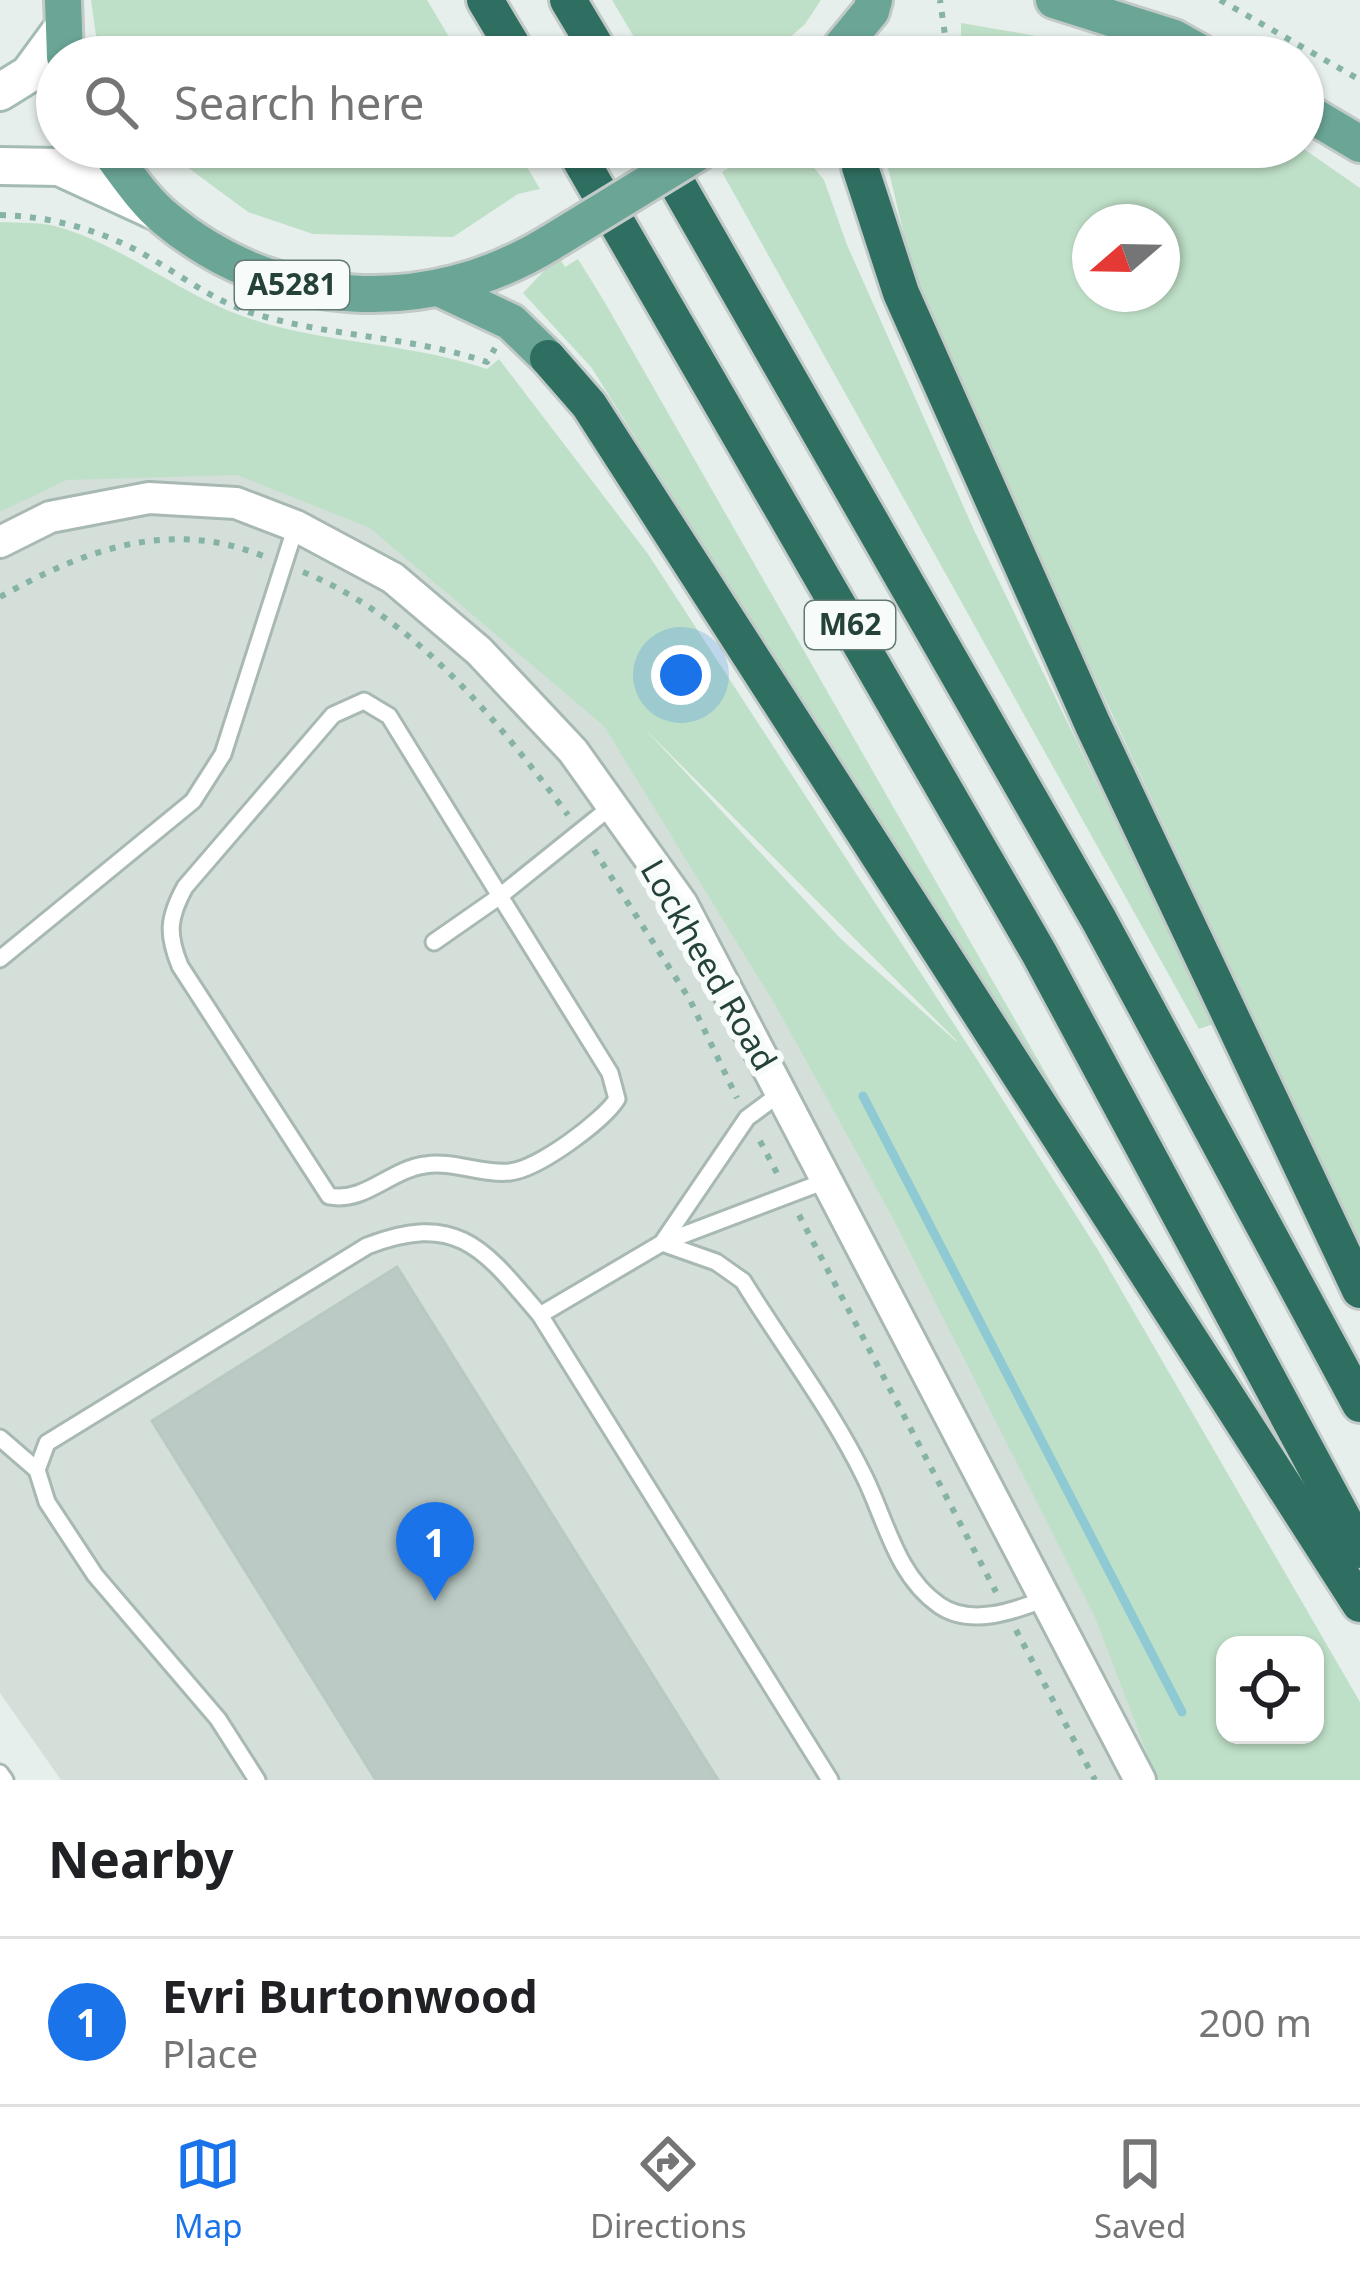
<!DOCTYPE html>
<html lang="en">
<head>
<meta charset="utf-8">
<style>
  body { margin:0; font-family:"Noto Sans",sans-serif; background:#f6f6f6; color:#202124 }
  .controls { position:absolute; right:36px; bottom:36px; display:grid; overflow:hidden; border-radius:24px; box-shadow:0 3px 9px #0004 }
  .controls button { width:108px; height:108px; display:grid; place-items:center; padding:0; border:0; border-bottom:3px solid #e0e0e0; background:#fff; color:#202124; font:60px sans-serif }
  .compass { position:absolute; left:1072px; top:204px; width:108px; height:108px; border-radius:50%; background:#fff; box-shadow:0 3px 9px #0004; rotate:250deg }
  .you { position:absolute; left:681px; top:675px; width:42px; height:42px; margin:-30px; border:9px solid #fff; border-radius:50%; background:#1a73e8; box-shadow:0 0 0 18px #1a73e833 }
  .badge { display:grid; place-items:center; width:78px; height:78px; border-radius:50%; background:#1a73e8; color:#fff; font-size:39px; font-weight:700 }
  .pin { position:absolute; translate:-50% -99px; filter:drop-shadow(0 3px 6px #0008) }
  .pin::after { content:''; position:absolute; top:63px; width:42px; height:36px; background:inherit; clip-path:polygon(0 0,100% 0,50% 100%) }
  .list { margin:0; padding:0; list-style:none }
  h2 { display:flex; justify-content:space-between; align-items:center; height:156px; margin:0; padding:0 48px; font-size:51px }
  h2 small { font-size:39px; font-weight:400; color:#757577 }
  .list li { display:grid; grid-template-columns:78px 1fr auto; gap:36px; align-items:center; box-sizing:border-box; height:168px; padding:0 48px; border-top:3px solid #e0e0e0 }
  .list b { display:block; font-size:45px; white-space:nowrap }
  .list p { margin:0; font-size:39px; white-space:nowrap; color:#757577 }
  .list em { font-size:39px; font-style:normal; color:#757577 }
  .icon { flex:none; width:66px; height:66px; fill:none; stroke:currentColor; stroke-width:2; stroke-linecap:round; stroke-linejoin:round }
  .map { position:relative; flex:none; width:1360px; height:1780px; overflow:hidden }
  .search { position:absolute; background:#fff; box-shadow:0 3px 9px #0004; left:36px; right:36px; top:36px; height:132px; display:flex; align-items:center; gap:30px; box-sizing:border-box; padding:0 42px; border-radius:66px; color:#757577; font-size:45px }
  .sheet { height:324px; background:#fff }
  nav { display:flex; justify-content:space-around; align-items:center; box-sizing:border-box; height:168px; border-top:3px solid #e0e0e0; background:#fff; font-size:33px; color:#757577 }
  nav a { display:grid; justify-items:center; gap:6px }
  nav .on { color:#1a73e8 }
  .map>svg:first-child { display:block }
  .built { fill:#d4dfda }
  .green { fill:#bfe0c8; fill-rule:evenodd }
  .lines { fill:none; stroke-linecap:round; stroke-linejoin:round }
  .stream { stroke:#8ec9d4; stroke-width:9 }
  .building { fill:#bbcac4; stroke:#b8c9c2; stroke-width:3 }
  .lane-casing { stroke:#a8b8b2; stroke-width:21 }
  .street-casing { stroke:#a8b8b2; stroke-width:36 }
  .secondary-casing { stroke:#a4bbb3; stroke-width:42 }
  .primary-casing { stroke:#c2cac8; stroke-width:42 }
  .highway-casing { stroke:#c2cac8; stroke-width:42 }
  .path { stroke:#86b3a5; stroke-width:6; stroke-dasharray:6 9; stroke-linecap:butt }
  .lane { stroke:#fff; stroke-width:15 }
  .street { stroke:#fff; stroke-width:30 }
  .secondary { stroke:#fff; stroke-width:36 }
  .primary { stroke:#6aa596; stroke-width:36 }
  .highway { stroke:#2f6f62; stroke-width:36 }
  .primary-bridge-casing { stroke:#c2cac8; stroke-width:42; stroke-linecap:butt }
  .primary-bridge { stroke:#6aa596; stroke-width:36 }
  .labels { text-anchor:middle; stroke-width:12; stroke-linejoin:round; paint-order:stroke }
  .shield { fill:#f7fbf9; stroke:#637a73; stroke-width:3 }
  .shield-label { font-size:30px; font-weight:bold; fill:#24423a }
  .street-label { font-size:33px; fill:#24423a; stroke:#f7fbf9 }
</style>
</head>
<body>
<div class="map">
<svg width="1360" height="1780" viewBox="0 0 1360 1780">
  <rect width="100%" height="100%" fill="#e6efeb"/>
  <path class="built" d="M0 339 378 466 842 940 1225 1735 1278 1780H61L0 1693Z"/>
  <g class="green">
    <path d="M91 0H427L461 57H99Z"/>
    <path d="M612 0H821L805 24 768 57H646Z"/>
    <path d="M961 23 1042 37 1079 57H956L961 52Z"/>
    <path d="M160 147H515L540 189 518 194 453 237 313 234 248 212Z"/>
    <path d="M750 147H797L824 180 847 245 974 530 1214 1024 1199 1029 722 172 745 158 743 151Z"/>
    <path d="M883 147H1301L1360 188V1246L920 302ZM1090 222H1162V294H1090Z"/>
    <path d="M0 222C18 223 38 222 55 226 127 246 183 298 254 320 330 344 411 343 487 369L499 359 648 554 980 1064 1098 1250 1360 1702V1780H1157L1095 1617 889 1211 777 1008 604 726 370 528 237 475 67 480 0 512ZM644 728 957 1041V1042L842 940ZM1225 1645H1315V1735H1225Z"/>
    <path d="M558 256 565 267 578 259 604 301 1082 1137 1077 1139 591 367 523 293Z"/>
  </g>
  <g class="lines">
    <path class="stream" d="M863 1096 1182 1712"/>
  </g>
  <path class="building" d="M397 1267 718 1780H376L152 1421Z"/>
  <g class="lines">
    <g class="lane-casing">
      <g id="lane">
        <path d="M434 942 500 896 389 716 364 701 333 715 185 887C168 918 167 934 180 966L329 1196C365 1203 389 1170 425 1165 452 1160 482 1175 510 1172 538 1169 602 1122 617 1099L610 1073 500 896 612 806"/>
        <path d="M0 959 193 801 223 754 296 526"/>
        <path d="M664 1240 747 1118 782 1092"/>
        <path d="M662 1243 716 1262 743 1281C783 1346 832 1410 865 1478 886 1521 897 1576 939 1605 970 1627 1014 1611 1045 1599"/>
        <path d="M540 1315 662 1243 828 1180"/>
        <path d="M0 1438 37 1470 47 1502 95 1575 218 1719 257 1780"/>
        <path d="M37 1470 47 1443 367 1246C458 1211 484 1249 540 1315L830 1780"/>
        <path d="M0 1773 5 1780"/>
      </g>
    </g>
    <g class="street-casing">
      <path id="street" d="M0 542 50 517 149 498 236 503 296 526 393 578 479 651 573 751 682 904 1140 1780"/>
    </g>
    <g class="secondary-casing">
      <g id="secondary">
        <path d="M0 92 29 74 62 29"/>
        <path d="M0 166 59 167 157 212"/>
      </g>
    </g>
    <g class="primary-casing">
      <g id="primary">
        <path d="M63 0 65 57"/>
        <path d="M1054 0 1174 38 1208 57"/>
        <path d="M833 57 871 11 874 0"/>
        <path d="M1303 110 1360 144"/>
        <path d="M106 147C124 170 142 199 165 218 276 311 428 318 550 243"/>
        <path d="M443 290 511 322 548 358"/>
      </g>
    </g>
    <g class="highway-casing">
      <g id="highway">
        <path d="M485 0 519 57"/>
        <path d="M568 0 602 57"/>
        <path d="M573 147 1039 953 1360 1550"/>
        <path d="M656 147 1099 920 1360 1404"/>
        <path d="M860 167 901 293 1093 725 1360 1290"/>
        <path d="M548 358 589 405 1360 1604"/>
      </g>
    </g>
    <g class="path">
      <path d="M1220 0 1360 80"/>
      <path d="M936 57 947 49 940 0"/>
      <path d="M0 215C43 216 85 226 124 244 171 266 211 303 262 316 336 337 413 337 487 362L495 348"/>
      <path d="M303 572C415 617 498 721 568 815"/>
      <path d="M0 597C84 550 169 518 263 556"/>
      <path d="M594 850 690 1000 737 1098"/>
      <path d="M760 1141 779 1177"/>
      <path d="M799 1215 996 1592"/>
      <path d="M1016 1630 1095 1780"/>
    </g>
    <use href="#lane" class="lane"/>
    <use href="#street" class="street"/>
    <use href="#secondary" class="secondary"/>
    <use href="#primary" class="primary"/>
    <use href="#highway" class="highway"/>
    <g class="primary-bridge-casing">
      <path id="primary-bridge" d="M550 243 707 147"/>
    </g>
    <use href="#primary-bridge" class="primary-bridge"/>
  </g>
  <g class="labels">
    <g class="shield">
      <rect x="235" y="261" width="114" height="48" rx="9"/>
      <rect x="805" y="601" width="90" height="48" rx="9"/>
    </g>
    <g class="shield-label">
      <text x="292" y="295">A5281</text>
      <text x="850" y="635">M62</text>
    </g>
    <g class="street-label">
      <text transform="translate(709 965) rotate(60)" y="12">Lockheed Road</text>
    </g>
  </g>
</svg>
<div class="controls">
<button><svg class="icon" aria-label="locate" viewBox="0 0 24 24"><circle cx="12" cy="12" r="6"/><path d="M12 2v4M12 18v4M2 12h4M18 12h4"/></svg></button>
</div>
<svg class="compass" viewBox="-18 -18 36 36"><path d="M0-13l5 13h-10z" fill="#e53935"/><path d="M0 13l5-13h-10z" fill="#757577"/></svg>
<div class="you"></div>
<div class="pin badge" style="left:435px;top:1601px">1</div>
<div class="search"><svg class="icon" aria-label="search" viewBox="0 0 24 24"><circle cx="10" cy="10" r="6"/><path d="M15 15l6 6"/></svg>Search here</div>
</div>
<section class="sheet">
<h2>Nearby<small></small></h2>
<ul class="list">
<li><span class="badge">1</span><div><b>Evri Burtonwood</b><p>Place</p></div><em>200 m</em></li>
</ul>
</section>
<nav>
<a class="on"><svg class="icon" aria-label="map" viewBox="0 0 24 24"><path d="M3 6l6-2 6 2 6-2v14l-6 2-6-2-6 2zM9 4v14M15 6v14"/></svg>Map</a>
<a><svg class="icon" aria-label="directions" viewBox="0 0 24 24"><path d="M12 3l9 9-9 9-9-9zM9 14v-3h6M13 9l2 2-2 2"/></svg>Directions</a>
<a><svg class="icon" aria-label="saved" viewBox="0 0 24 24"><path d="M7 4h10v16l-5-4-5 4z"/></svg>Saved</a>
</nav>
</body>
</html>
